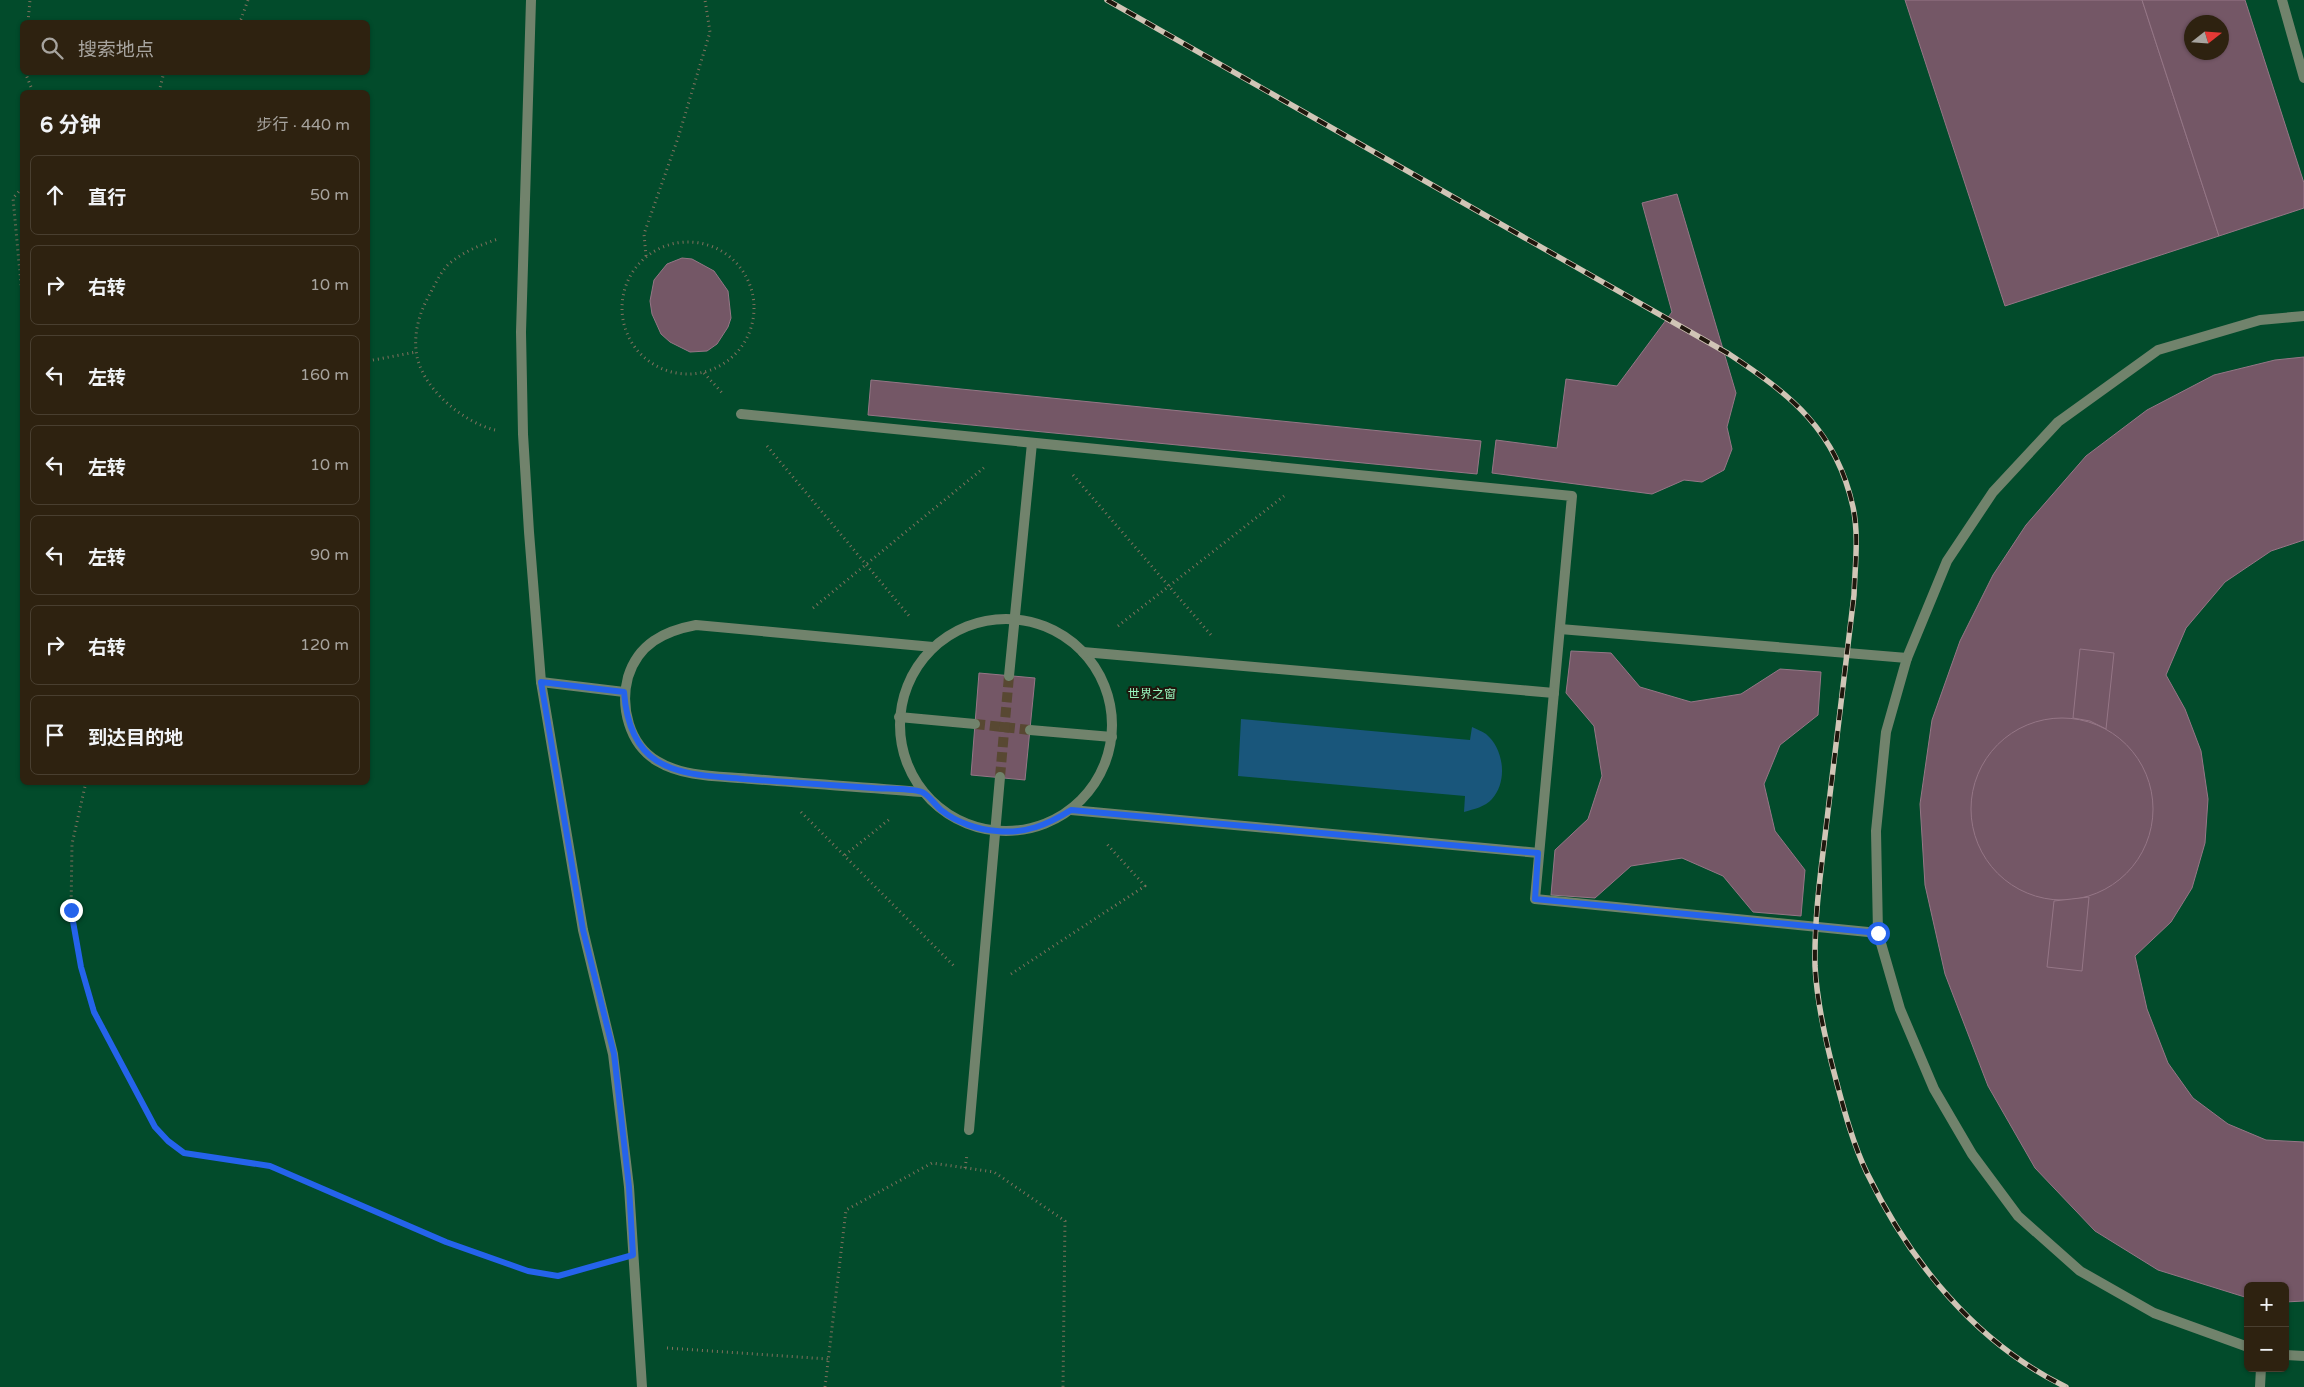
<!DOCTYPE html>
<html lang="zh">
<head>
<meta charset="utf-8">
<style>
  body { margin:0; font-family:"Varela Round","Noto Sans SC",sans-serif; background:#362a19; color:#f1f3f6 }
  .controls { position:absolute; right:15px; bottom:15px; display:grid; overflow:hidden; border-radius:8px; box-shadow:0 1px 4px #0004 }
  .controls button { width:45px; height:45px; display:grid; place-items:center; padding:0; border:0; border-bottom:1px solid #493f30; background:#2e2210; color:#f1f3f6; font:25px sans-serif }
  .compass { position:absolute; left:2184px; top:15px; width:45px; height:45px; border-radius:50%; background:#2e2210; box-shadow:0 1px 4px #0004; rotate:73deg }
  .stop { position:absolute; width:15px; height:15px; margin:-11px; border:4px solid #2563eb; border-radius:50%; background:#fff }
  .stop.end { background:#2563eb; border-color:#fff; box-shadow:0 1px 5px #0008 }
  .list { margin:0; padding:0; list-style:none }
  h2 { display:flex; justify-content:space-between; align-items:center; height:65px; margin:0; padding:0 20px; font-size:21px }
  h2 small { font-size:16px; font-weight:400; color:#a7a49f }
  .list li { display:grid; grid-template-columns:32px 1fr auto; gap:15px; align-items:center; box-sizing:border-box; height:80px; margin:0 10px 10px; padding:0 10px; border:1px solid #493f30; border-radius:8px }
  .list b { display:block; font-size:19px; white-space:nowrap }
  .list em { font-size:16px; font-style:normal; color:#a7a49f }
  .icon { flex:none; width:28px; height:28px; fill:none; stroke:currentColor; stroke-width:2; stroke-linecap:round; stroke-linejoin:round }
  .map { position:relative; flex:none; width:2304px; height:1387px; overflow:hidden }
  .search { position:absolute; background:#2e2210; box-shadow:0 1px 4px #0004; left:20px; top:20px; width:350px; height:55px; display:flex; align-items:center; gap:12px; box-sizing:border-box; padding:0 18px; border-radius:8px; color:#a7a49f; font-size:19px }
  .panel { position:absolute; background:#2e2210; box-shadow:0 1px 4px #0004; left:20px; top:90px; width:350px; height:695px; border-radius:8px }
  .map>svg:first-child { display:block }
  .green { fill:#024b2b; fill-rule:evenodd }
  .water { fill:#19567b }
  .building { fill:#745766; stroke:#957686; fill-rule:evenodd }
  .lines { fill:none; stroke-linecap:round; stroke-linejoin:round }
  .pedestrian-tunnel { stroke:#584832; stroke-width:10; stroke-dasharray:10 5; stroke-linecap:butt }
  .path { stroke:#80715e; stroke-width:3; stroke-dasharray:1 4; stroke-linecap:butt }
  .pedestrian { stroke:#71836c; stroke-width:10 }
  .rail-casing { stroke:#d1c5b6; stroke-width:5.5 }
  .rail { stroke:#1f170d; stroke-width:4; stroke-dasharray:11; stroke-linecap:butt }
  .route { stroke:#2563eb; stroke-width:6 }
  .labels { text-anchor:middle; stroke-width:4; stroke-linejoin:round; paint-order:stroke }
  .park-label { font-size:12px; fill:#9af6bf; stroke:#1f170d }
</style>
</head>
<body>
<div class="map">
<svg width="2304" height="1387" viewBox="0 0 2304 1387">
  <rect width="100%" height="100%" fill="#3e2d16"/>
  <path class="green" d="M0 0H2304V1387H0ZM22 22H368V72H22ZM2192 22H2222V52H2192ZM22 92H368V782H22ZM2248 1286H2285V1368H2248Z"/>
  <path class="water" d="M1241 719 1470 740 1472 727C1476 729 1482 731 1486 734 1504 749 1508 781 1492 799 1485 807 1474 809 1464 812L1465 796 1238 776Z"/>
  <g class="building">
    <path d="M1905 0H2142L2219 236 2005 306Z"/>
    <path d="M2142 0H2245L2304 183V208L2219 236ZM2192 22H2222V52H2192Z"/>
    <path d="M1677 194 1736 393 1727 427 1732 449 1724 470 1702 482 1684 480 1652 494 1492 473 1496 440 1557 448 1566 379 1617 386 1672 312 1642 203Z"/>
    <path d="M682 258 692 259 714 271 728 291 731 318 728 327 717 344 707 351 690 352 670 342 661 334 652 314 650 301 654 280 667 264Z"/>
    <path d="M2304 357V540L2271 551 2225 582 2186 628 2166 675 2185 709 2201 751 2208 799 2205 843 2192 888 2171 922 2135 956 2147 1009 2168 1063 2193 1098 2228 1124 2266 1140 2304 1142V1301L2285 1302V1286H2248V1298L2158 1270 2095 1231 2035 1168 1988 1086 1945 974 1925 885 1920 804 1932 720 1960 641 1993 575 2026 525 2086 456 2147 410 2214 375 2275 360Z"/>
    <path d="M871 380 1481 441 1477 474 868 415Z"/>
    <path d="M2080 649 2114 653 2106 729 2090 721 2073 718Z"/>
    <path d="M1571 651 1611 653 1640 687 1691 702 1741 694 1780 669 1821 672 1818 715 1780 745 1764 784 1775 831 1805 870 1801 916 1753 912 1723 876 1682 858 1631 866 1595 898 1551 895 1555 850 1588 819 1602 776 1594 726 1566 693Z"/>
    <path d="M979 673 1035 678 1025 780 971 775Z"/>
    <circle cx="2062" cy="809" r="91"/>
    <path d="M2089 897 2082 971 2047 967 2054 901Z"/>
  </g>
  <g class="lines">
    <g class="pedestrian-tunnel">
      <path d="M975 724 1030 730"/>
      <path d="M1000 777 1009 676"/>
    </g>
    <g class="path">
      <path d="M28 22 30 0"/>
      <path d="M236 22 241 19 248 0"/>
      <path d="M25 72 33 92"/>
      <path d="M159 92 164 72"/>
      <path d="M22 188 13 198 22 295"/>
      <circle cx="688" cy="308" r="66"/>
      <path d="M646 256 644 234 678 138 710 32 705 0"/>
      <path d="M368 361 416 352"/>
      <path d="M704 373 724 395"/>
      <path d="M495 430C462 422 419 386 416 350 414 329 421 309 431 292 436 282 442 270 450 263 465 251 480 245 498 239"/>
      <path d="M767 446 910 617"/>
      <path d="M1073 475 1211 635"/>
      <path d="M813 608 986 466"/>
      <path d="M1118 626 1284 496"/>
      <path d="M86 782 72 844 71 910 81 967 95 1011 155 1127 168 1141 184 1153 270 1166 446 1242 528 1271 558 1276 606 1263"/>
      <path d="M801 812 955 967"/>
      <path d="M845 855 891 818"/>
      <path d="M1011 974 1145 886 1105 842"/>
      <path d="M965 1168 967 1155"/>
      <path d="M667 1348 828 1359"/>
      <path d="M825 1387 846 1210 932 1163 994 1172 1065 1221 1063 1387"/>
    </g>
    <g class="pedestrian">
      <path d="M531 0 521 332 523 434 529 532 541 682 583 930 613 1054 629 1187 642 1387"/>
      <path d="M2282 0 2304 78"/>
      <path d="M741 414 1572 496 1535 899 1878 933"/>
      <circle cx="1006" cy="725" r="106"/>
      <path d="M1560 629 1907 658"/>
      <path d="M1083 652 1554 693"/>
      <path d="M1009 676 1032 443"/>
      <path d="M541 682 624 692"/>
      <path d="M899 717 975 724"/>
      <path d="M1030 730 1112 737"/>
      <path d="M922 792C866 787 809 784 752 779 721 776 685 778 657 761 629 744 620 707 628 677 638 644 664 631 696 625L933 647"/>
      <path d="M1071 810 1539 853"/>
      <path d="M969 1130 1000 777"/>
      <path d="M2248 1347 2154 1313 2080 1271 2018 1216 1972 1154 1934 1089 1900 1009 1878 933 1876 831 1886 732 1907 658 1947 561 1993 492 2058 422 2158 350 2260 320 2304 316"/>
      <path d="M2285 1355 2304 1356"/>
      <path d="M2260 1387 2261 1368"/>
    </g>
    <g class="rail-casing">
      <path id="rail" d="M1107 0 1729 354C1791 395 1836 430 1853 507 1859 535 1855 566 1854 595 1845 667 1837 739 1828 811 1822 863 1814 914 1815 966 1817 1005 1826 1043 1836 1080 1844 1110 1853 1144 1867 1173 1910 1262 1976 1343 2066 1387"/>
    </g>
    <use href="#rail" class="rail"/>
  </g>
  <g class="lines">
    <path class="route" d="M71 910 81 967 94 1012 155 1127 168 1141 184 1153 270 1166 446 1242 528 1271 558 1276 633 1255 629 1187 614 1054 583 930 541 682 624 692C626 718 633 746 657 761 683 777 715 776 744 779 787 782 830 785 873 788 886 789 910 788 922 792 929 795 935 805 941 810 956 822 978 830 997 831 1025 834 1047 825 1071 810L1538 853 1535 899 1878 933"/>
  </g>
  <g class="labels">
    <g class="park-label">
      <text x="1152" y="698">世界之窗</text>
    </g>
  </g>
</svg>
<div class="controls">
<button>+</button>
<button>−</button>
</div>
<svg class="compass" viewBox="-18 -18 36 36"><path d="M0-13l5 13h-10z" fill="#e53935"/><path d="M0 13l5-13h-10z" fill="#a7a49f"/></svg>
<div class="stop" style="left:1878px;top:933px"></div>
<div class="stop end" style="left:71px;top:910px"></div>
<div class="search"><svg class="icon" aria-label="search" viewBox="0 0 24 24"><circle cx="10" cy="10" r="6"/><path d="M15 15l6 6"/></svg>搜索地点</div>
<section class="panel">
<h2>6 分钟<small>步行 · 440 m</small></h2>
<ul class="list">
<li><svg class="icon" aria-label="ahead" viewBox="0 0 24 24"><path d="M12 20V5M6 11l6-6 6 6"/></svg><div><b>直行</b></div><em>50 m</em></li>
<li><svg class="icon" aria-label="right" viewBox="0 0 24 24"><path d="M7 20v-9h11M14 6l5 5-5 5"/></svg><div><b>右转</b></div><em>10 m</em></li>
<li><svg class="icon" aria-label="left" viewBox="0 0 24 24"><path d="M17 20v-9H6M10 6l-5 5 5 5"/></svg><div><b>左转</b></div><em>160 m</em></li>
<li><svg class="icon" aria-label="left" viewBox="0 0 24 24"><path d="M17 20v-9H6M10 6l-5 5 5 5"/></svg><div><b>左转</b></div><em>10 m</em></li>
<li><svg class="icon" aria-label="left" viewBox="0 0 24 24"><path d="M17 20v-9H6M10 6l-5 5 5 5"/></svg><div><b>左转</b></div><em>90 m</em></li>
<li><svg class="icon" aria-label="right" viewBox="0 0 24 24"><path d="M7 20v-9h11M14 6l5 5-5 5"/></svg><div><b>右转</b></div><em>120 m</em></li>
<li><svg class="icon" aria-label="arrive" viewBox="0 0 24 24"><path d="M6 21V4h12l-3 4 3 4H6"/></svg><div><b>到达目的地</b></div></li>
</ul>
</section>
</div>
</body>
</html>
